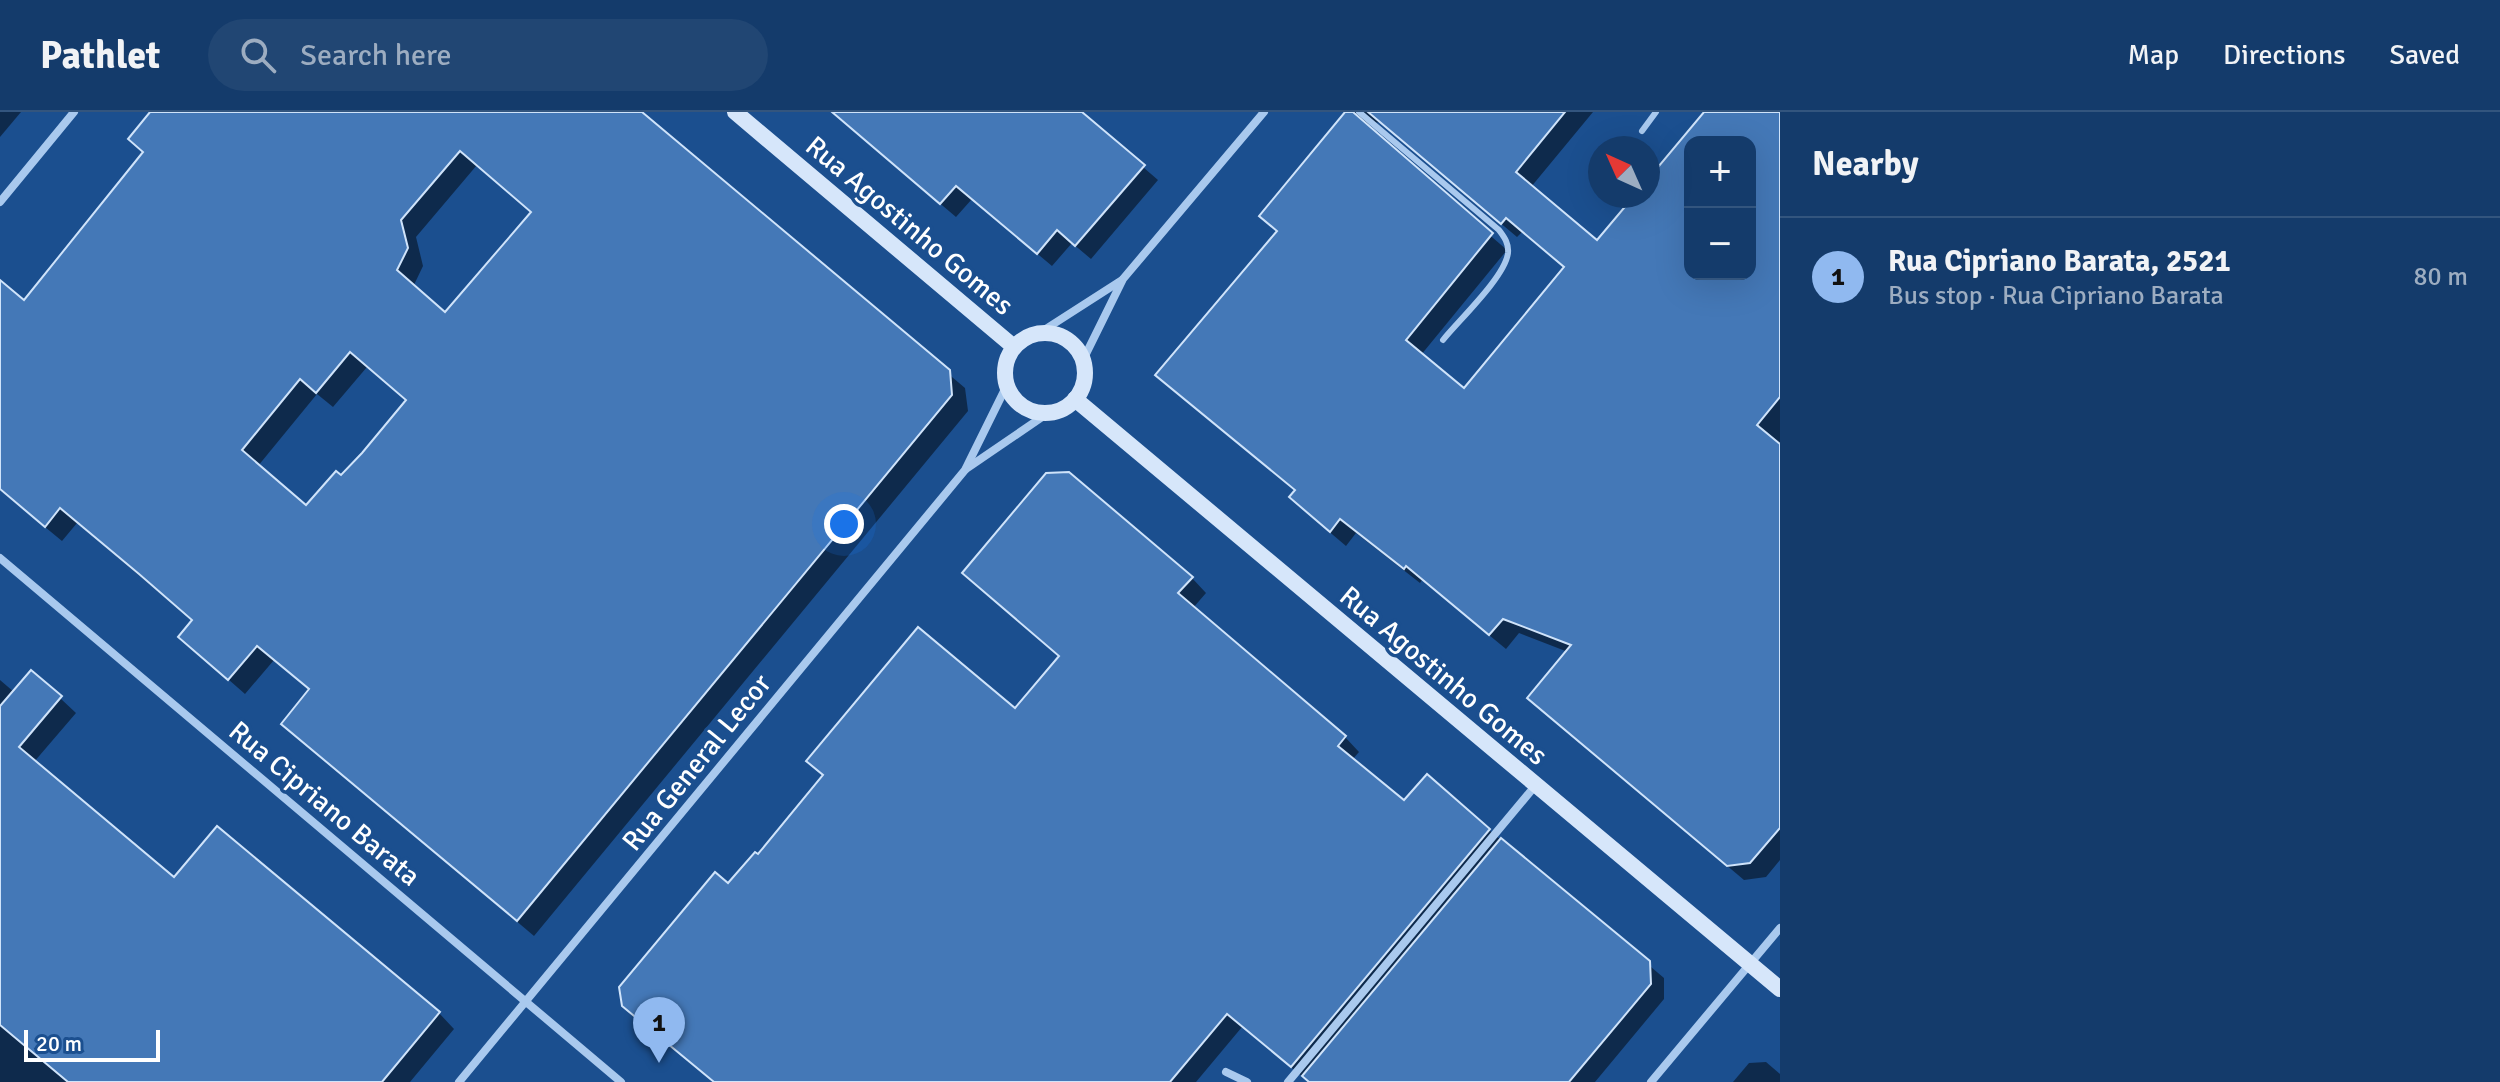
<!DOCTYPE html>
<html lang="en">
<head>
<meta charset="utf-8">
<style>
  body { margin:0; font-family:Signika,sans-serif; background:#214673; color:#f1f3f6 }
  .controls { position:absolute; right:24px; top:24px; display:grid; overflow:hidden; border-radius:16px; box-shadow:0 8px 32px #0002 }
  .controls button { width:72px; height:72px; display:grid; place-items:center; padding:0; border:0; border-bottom:2px solid #33557e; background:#143b6b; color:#f1f3f6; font:40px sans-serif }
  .compass { position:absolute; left:1588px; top:24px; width:72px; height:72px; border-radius:50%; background:#143b6b; box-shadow:0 8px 32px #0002; rotate:315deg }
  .scale { position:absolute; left:24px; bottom:20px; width:136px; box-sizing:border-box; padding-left:8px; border:4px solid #fff; border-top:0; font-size:22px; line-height:28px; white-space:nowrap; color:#fff; -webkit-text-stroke:6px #1b4f8f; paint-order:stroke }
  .you { position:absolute; left:844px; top:412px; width:28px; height:28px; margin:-20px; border:6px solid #fff; border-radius:50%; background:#1a73e8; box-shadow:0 0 0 12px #1a73e833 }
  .badge { display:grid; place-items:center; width:52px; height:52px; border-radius:50%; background:#90b9f0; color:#111; font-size:26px; font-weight:700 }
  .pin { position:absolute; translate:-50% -66px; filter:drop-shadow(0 2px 4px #0008) }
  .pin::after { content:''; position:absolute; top:42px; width:28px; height:24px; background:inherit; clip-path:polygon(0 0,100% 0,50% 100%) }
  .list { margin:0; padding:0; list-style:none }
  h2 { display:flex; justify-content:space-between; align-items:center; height:104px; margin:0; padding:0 32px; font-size:34px }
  h2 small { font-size:26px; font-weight:400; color:#9dadc1 }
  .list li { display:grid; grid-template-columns:52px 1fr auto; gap:24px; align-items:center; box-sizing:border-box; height:120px; padding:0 32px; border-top:2px solid #33557e }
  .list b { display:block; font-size:30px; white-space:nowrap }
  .list p { margin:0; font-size:26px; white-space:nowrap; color:#9dadc1 }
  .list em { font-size:26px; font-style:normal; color:#9dadc1 }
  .icon { flex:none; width:44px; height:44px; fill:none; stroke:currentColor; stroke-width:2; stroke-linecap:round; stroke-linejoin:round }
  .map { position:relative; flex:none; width:1780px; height:970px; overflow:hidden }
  header { display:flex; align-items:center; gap:48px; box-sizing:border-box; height:112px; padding:0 40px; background:#143b6b; border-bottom:2px solid #33557e }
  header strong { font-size:38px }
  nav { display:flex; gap:44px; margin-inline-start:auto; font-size:28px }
  .search { width:560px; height:72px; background:#214673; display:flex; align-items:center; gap:20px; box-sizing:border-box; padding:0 28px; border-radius:44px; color:#9dadc1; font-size:30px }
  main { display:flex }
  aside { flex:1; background:#143b6b }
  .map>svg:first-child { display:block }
  .shadow { fill:#0007; fill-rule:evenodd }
  .building { fill:#4478b7; stroke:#cfe3fa; stroke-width:2; fill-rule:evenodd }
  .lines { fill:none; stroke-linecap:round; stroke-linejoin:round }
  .lane { stroke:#a9c9ee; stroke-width:6 }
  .street { stroke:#a9c9ee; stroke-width:8 }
  .secondary { stroke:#d6e6fa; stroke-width:16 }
  .labels { text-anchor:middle; stroke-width:7; stroke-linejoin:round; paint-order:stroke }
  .street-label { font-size:28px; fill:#fff; stroke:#1b4f8f }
</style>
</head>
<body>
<header>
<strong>Pathlet</strong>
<div class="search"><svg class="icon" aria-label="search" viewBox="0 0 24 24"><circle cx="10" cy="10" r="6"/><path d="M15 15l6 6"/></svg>Search here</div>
<nav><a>Map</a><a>Directions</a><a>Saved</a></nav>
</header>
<main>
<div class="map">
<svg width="1780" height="970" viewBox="0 0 1780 970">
  <rect width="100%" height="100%" fill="#1b4f8f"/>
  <g class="shadow">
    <path d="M0 0H21L0 25Z"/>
    <path d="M154 0H639L965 276 968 299 534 824 283 612 310 579 274 548 245 582 180 525 193 509 77 411 62 429 0 378V185L24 191 145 41ZM477 53 532 101 445 202 413 175 423 154 416 125ZM367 255 408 289 341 366 306 396 258 354 317 282 333 295Z"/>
    <path d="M832 0H1079L1158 68 1091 147 1072 131 1052 154 972 87 956 105Z"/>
    <path d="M1346 0H1593L1531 75 1598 131 1637 84H1648V71L1708 0H1780V748L1766 765 1744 768 1545 600 1568 540 1519 521 1506 537 1422 468 1420 471 1356 421 1346 434 1306 400 1296 379 1158 263 1279 120ZM1380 10 1517 125 1522 120 1566 156 1464 278 1421 243 1507 138 1369 19 1368 12ZM1690 30H1750V162H1690Z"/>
    <path d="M1192 466 1206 481 1193 496 1345 625 1359 640 1352 648 1405 691 1489 718 1664 866V887L1595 970H1309L1242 915 1196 970H714L639 908 729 774 824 665 809 649 1015 599Z"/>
    <path d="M0 568 14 580 60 586 76 601 34 650 175 768 439 901 454 917 410 970H0Z"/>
    <path d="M1766 950 1780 962V970H1733L1749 951Z"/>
  </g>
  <g class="building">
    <path d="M150 0H642L950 258 952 283 517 809 281 612 309 577 257 534 228 568 178 525 192 508 139 462 60 396 45 415 0 377V168L24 188 143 40 128 27ZM460 39 531 100 445 200 397 158 408 136 401 108ZM350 240 406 288 362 341 341 363 336 359 306 393 242 338 300 267 316 281Z"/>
    <path d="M832 0H1082L1145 53 1075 134 1057 118 1037 142 956 74 940 92Z"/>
    <path d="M1345 0H1353L1493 121 1406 228 1464 276 1564 155 1506 106 1501 112 1368 0H1565L1516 60 1597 128 1634 84H1648V67L1704 0H1780V285L1757 313 1780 332V716L1750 751 1727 754 1527 586 1571 533 1503 507 1489 523 1406 454 1404 457 1340 407 1330 420 1289 385 1295 378 1155 263 1277 119 1259 104ZM1690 30H1750V162H1690Z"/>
    <path d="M1069 360 1193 465 1178 481 1346 624 1338 634 1404 688 1427 662 1490 717 1291 955 1227 902 1170 970H714L622 894 619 875 715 760 728 771 755 740 758 742 823 663 806 649 918 515 1015 596 1059 544 962 461 1046 361Z"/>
    <path d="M31 558 62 584 19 635 174 765 217 714 440 900 382 970H68L0 913V594Z"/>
    <path d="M1501 726 1650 849 1651 872 1569 970H1309L1302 964Z"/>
  </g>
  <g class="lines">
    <g class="lane">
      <path d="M1359 0 1499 118C1504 125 1509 131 1508 141 1505 165 1459 208 1443 228"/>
      <path d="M1642 19 1656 0"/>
    </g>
    <g class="street">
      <path d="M0 90 74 0"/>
      <path d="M1041 220 1122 168"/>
      <path d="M1083 248 1123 167 1264 0"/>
      <path d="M966 357 1048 301"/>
      <path d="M0 446 621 970"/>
      <path d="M1226 960 1247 970"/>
      <path d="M459 970 965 358 1006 275"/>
      <path d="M1288 970 1535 674"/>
      <path d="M1651 970 1780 816"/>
    </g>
    <g class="secondary">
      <path d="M735 0 1014 235"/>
      <circle cx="1045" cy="261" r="40"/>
      <path d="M1075 287 1780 877"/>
    </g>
  </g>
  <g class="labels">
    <g class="street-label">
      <text transform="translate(910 113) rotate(40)" y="10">Rua Agostinho Gomes</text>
      <text transform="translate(1444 563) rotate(40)" y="10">Rua Agostinho Gomes</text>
      <text transform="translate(696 650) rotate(-51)" y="10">Rua General Lecor</text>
      <text transform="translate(325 691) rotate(40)" y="10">Rua Cipriano Barata</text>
    </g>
  </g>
</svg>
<div class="controls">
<button>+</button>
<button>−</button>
</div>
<svg class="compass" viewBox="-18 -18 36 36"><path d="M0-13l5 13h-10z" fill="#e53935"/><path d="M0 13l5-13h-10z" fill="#9dadc1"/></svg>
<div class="scale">20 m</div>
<div class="you"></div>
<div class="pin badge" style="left:659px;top:951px">1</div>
</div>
<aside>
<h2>Nearby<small></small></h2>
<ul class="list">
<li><span class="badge">1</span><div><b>Rua Cipriano Barata, 2521</b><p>Bus stop · Rua Cipriano Barata</p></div><em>80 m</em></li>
</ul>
</aside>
</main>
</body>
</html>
